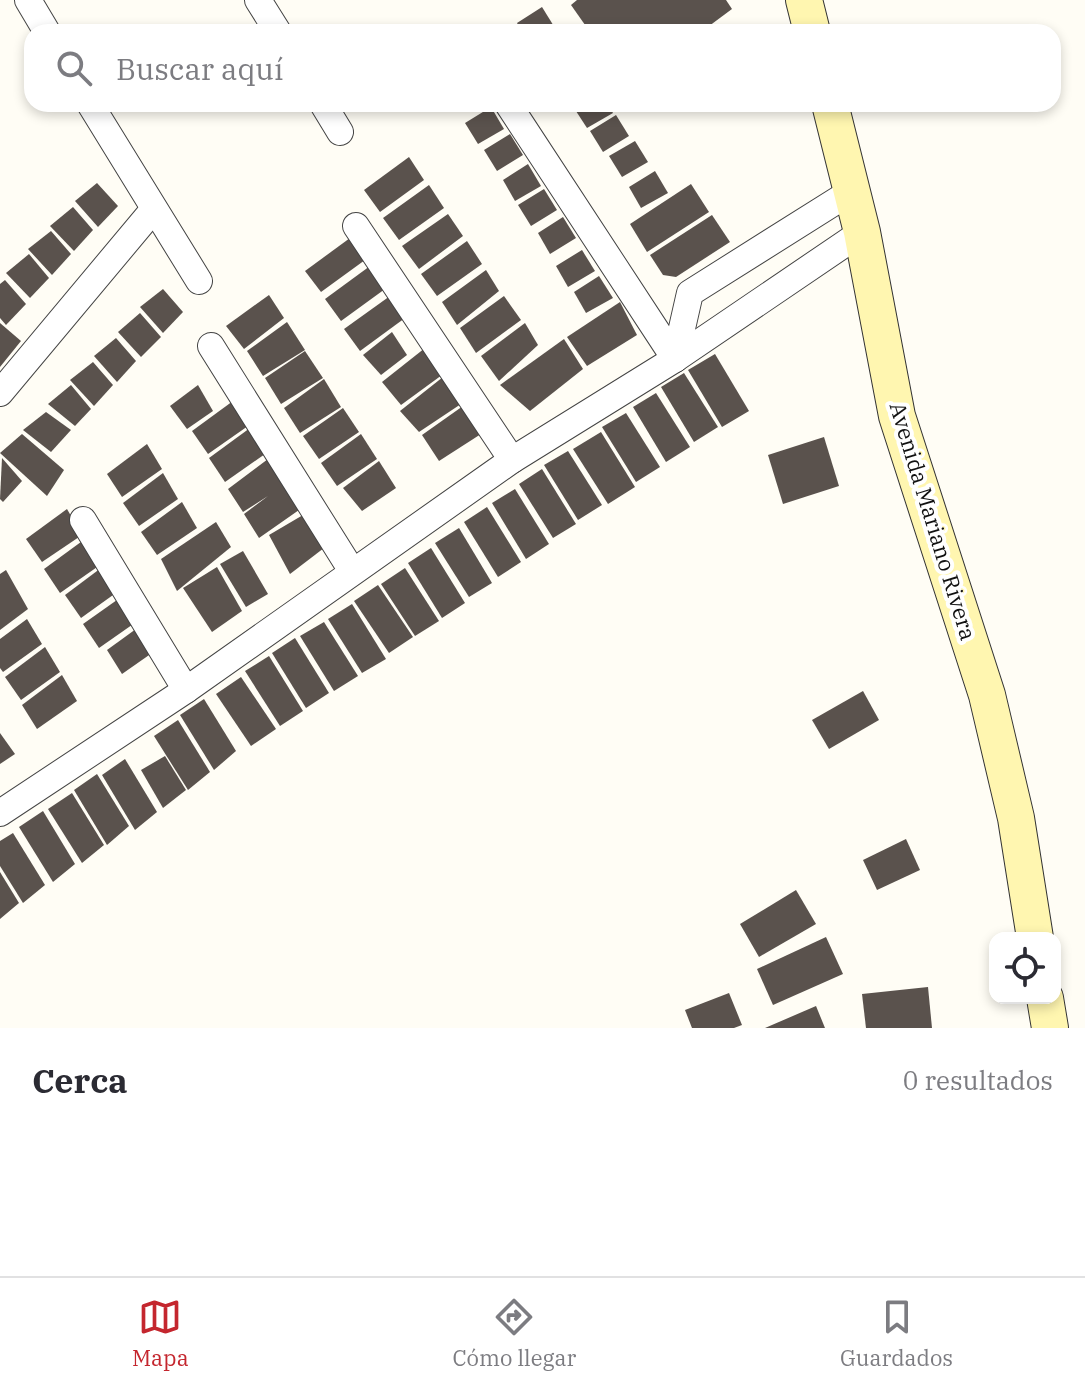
<!DOCTYPE html>
<html lang="es">
<head>
<meta charset="utf-8">
<style>
  body { margin:0; font-family:"IBM Plex Serif",serif; background:#f7f7f7; color:#2b2b33 }
  .controls { position:absolute; right:24px; bottom:24px; display:grid; overflow:hidden; border-radius:16px; box-shadow:0 4px 12px #0003 }
  .controls button { width:72px; height:72px; display:grid; place-items:center; padding:0; border:0; border-bottom:2px solid #e1e1e2; background:#fff; color:#2b2b33; font:40px sans-serif }
  .list { margin:0; padding:0; list-style:none }
  h2 { display:flex; justify-content:space-between; align-items:center; height:104px; margin:0; padding:0 32px; font-size:34px }
  h2 small { font-size:26px; font-weight:400; color:#7c7c81 }
  .icon { flex:none; width:44px; height:44px; fill:none; stroke:currentColor; stroke-width:2; stroke-linecap:round; stroke-linejoin:round }
  .map { position:relative; flex:none; width:1085px; height:1028px; overflow:hidden }
  .search { position:absolute; background:#fff; box-shadow:0 4px 12px #0003; left:24px; right:24px; top:24px; height:88px; display:flex; align-items:center; gap:20px; box-sizing:border-box; padding:0 28px; border-radius:24px; color:#7c7c81; font-size:30px }
  .sheet { height:248px; background:#fff }
  nav { display:flex; justify-content:space-around; align-items:center; box-sizing:border-box; height:112px; border-top:2px solid #e1e1e2; background:#fff; font-size:22px; color:#7c7c81 }
  nav a { display:grid; justify-items:center; gap:4px }
  nav .on { color:#c4262e }
  .map>svg:first-child { display:block }
  .building { fill:#5a524d }
  .lines { fill:none; stroke-linecap:round; stroke-linejoin:round }
  .street-casing { stroke:#444; stroke-width:28 }
  .secondary-casing { stroke:#333; stroke-width:38 }
  .street { stroke:#fff; stroke-width:26 }
  .secondary { stroke:#fff6b0; stroke-width:36 }
  .labels { text-anchor:middle; stroke-width:8; stroke-linejoin:round; paint-order:stroke }
  .street-label { font-size:22px; fill:#111; stroke:#fff }
</style>
</head>
<body>
<div class="map">
<svg width="1085" height="1028" viewBox="0 0 1085 1028">
  <rect width="100%" height="100%" fill="#fffdf5"/>
  <g class="building">
    <path d="M577 0H726L732 9 701 32H590L571 5Z"/>
    <path d="M542 7 555 28 549 32H522L517 23Z"/>
    <path d="M580 104H608L613 113 587 128 574 108Z"/>
    <path d="M491 107 504 129 478 144 465 123Z"/>
    <path d="M616 115 629 136 603 152 590 131Z"/>
    <path d="M510 134 523 155 497 171 484 150Z"/>
    <path d="M635 141 648 162 622 177 609 156Z"/>
    <path d="M409 157 424 180 380 212 364 190Z"/>
    <path d="M528 164 541 186 515 201 503 180Z"/>
    <path d="M655 171 668 193 641 208 629 187Z"/>
    <path d="M97 183 118 206 98 227 75 201Z"/>
    <path d="M691 184 709 212 647 252 630 224Z"/>
    <path d="M429 185 444 208 399 240 383 218Z"/>
    <path d="M544 189 557 210 531 226 518 205Z"/>
    <path d="M73 207 93 230 74 251 50 226Z"/>
    <path d="M448 214 463 236 419 269 402 246Z"/>
    <path d="M712 215 730 242 676 277 663 275 650 255Z"/>
    <path d="M563 217 576 238 550 254 538 233Z"/>
    <path d="M51 231 71 254 52 275 28 249Z"/>
    <path d="M350 238 365 260 321 292 305 271Z"/>
    <path d="M467 241 482 264 437 296 421 274Z"/>
    <path d="M582 250 595 271 568 287 556 266Z"/>
    <path d="M29 254 49 278 30 298 6 273Z"/>
    <path d="M370 266 385 289 341 321 325 299Z"/>
    <path d="M486 270 499 291 457 325 442 302Z"/>
    <path d="M599 276 613 298 586 313 574 292Z"/>
    <path d="M5 280 26 304 6 325 0 318V284Z"/>
    <path d="M163 289 183 312 163 333 140 307Z"/>
    <path d="M269 295 284 318 244 349 226 326Z"/>
    <path d="M390 296 405 318 360 351 344 329Z"/>
    <path d="M504 296 521 320 476 353 460 328Z"/>
    <path d="M620 302 637 335 587 366 567 337Z"/>
    <path d="M140 313 161 337 141 357 118 332Z"/>
    <path d="M287 322 305 350 263 376 247 351Z"/>
    <path d="M0 323 21 341 0 367Z"/>
    <path d="M525 323 538 345 499 381 481 356Z"/>
    <path d="M392 332 407 355 381 375 363 355Z"/>
    <path d="M116 338 136 361 117 382 94 356Z"/>
    <path d="M564 339 583 369 530 411 500 385Z"/>
    <path d="M425 348 442 375 401 405 382 382Z"/>
    <path d="M305 351 323 378 281 404 265 378Z"/>
    <path d="M715 354 749 411 722 427 688 370Z"/>
    <path d="M93 362 113 385 94 406 70 380Z"/>
    <path d="M684 373 718 427 694 442 661 387Z"/>
    <path d="M443 377 461 404 419 432 400 411Z"/>
    <path d="M324 379 341 407 300 433 284 408Z"/>
    <path d="M71 385 91 409 75 426 48 404Z"/>
    <path d="M198 385 213 411 187 429 170 406Z"/>
    <path d="M656 393 690 447 666 462 633 407Z"/>
    <path d="M233 401 248 426 208 454 192 431Z"/>
    <path d="M463 406 481 434 439 461 422 435Z"/>
    <path d="M343 408 359 432 319 459 303 436Z"/>
    <path d="M46 412 71 430 51 452 23 430Z"/>
    <path d="M626 413 660 467 636 482 602 427Z"/>
    <path d="M250 428 265 454 225 482 209 458Z"/>
    <path d="M601 432 635 487 608 504 573 449Z"/>
    <path d="M22 434 64 470 47 496 0 453Z"/>
    <path d="M361 434 377 459 337 486 321 463Z"/>
    <path d="M824 437 839 486 783 504 768 455Z"/>
    <path d="M147 444 162 469 122 497 107 474Z"/>
    <path d="M568 451 602 505 578 520 544 465Z"/>
    <path d="M2 458 22 481 3 502 0 499Z"/>
    <path d="M268 459 299 510 259 538 244 514 268 496 243 512 228 489Z"/>
    <path d="M379 461 396 488 362 511 343 488Z"/>
    <path d="M542 469 576 524 553 538 519 484Z"/>
    <path d="M163 473 178 499 139 526 123 503Z"/>
    <path d="M515 489 549 544 526 559 492 503Z"/>
    <path d="M182 502 197 528 157 555 141 532Z"/>
    <path d="M487 507 521 562 498 577 464 522Z"/>
    <path d="M67 509 82 535 42 562 26 539Z"/>
    <path d="M303 515 324 548 290 574 269 535Z"/>
    <path d="M216 522 231 547 177 591 161 559Z"/>
    <path d="M459 528 492 583 469 597 435 543Z"/>
    <path d="M85 539 100 565 60 593 44 569Z"/>
    <path d="M431 548 465 603 442 618 408 563Z"/>
    <path d="M243 551 268 594 246 607 220 564Z"/>
    <path d="M105 565 120 590 81 618 65 595Z"/>
    <path d="M217 567 242 611 212 632 183 588Z"/>
    <path d="M405 568 439 621 415 636 381 584Z"/>
    <path d="M6 570 28 609 0 630V574Z"/>
    <path d="M378 585 413 637 389 653 354 601Z"/>
    <path d="M124 595 139 620 99 648 83 624Z"/>
    <path d="M352 604 386 659 362 673 328 619Z"/>
    <path d="M27 619 42 644 3 672 0 668V639Z"/>
    <path d="M147 621 162 646 122 674 107 650Z"/>
    <path d="M324 622 358 676 334 691 300 636Z"/>
    <path d="M295 638 329 693 306 708 272 653Z"/>
    <path d="M45 647 60 672 21 700 5 677Z"/>
    <path d="M269 656 303 711 280 726 245 671Z"/>
    <path d="M62 675 77 701 37 729 22 705Z"/>
    <path d="M241 677 276 729 251 746 216 694Z"/>
    <path d="M863 691 879 720 829 749 812 720Z"/>
    <path d="M204 699 236 751 214 770 180 715Z"/>
    <path d="M178 720 210 772 188 790 154 736Z"/>
    <path d="M0 733 15 754 0 764Z"/>
    <path d="M165 756 186 790 163 808 141 770Z"/>
    <path d="M125 759 157 812 135 830 102 775Z"/>
    <path d="M97 774 129 826 107 845 74 790Z"/>
    <path d="M72 793 104 845 82 863 48 809Z"/>
    <path d="M43 811 75 864 53 882 19 827Z"/>
    <path d="M13 833 45 885 23 903 0 866V841Z"/>
    <path d="M906 839 920 870 877 890 863 860Z"/>
    <path d="M0 872 19 903 0 919Z"/>
    <path d="M796 890 816 924 759 957 740 924Z"/>
    <path d="M826 937 843 974 773 1005 757 969Z"/>
    <path d="M928 987 932 1028H866L862 994Z"/>
    <path d="M729 993 742 1025 734 1028H692L685 1010Z"/>
    <path d="M816 1006 825 1028H765Z"/>
  </g>
  <g class="lines">
    <g class="street-casing">
      <g id="street">
        <path d="M28 0 47 32"/>
        <path d="M258 0 278 32"/>
        <path d="M90 104 199 281"/>
        <path d="M323 104 340 132"/>
        <path d="M508 104 675 359"/>
        <path d="M356 226 512 460"/>
        <path d="M211 346 352 571"/>
        <path d="M675 359 690 293 852 191"/>
        <path d="M0 393 153 210"/>
        <path d="M83 520 186 690"/>
        <path d="M0 813 186 690 512 460 675 359 862 232"/>
      </g>
    </g>
    <g class="secondary-casing">
      <g id="secondary">
        <path d="M804 0 812 32"/>
        <path d="M830 104 862 232 897 416 987 695 1016 818 1035 938"/>
        <path d="M1045 998 1050 1028"/>
      </g>
    </g>
    <use href="#street" class="street"/>
    <use href="#secondary" class="secondary"/>
  </g>
  <g class="labels">
    <g class="street-label">
      <text transform="translate(933 521) rotate(73)" y="8">Avenida Mariano Rivera</text>
    </g>
  </g>
</svg>
<div class="controls">
<button><svg class="icon" aria-label="locate" viewBox="0 0 24 24"><circle cx="12" cy="12" r="6"/><path d="M12 2v4M12 18v4M2 12h4M18 12h4"/></svg></button>
</div>
<div class="search"><svg class="icon" aria-label="search" viewBox="0 0 24 24"><circle cx="10" cy="10" r="6"/><path d="M15 15l6 6"/></svg>Buscar aquí</div>
</div>
<section class="sheet">
<h2>Cerca<small>0 resultados</small></h2>
<ul class="list">
</ul>
</section>
<nav>
<a class="on"><svg class="icon" aria-label="map" viewBox="0 0 24 24"><path d="M3 6l6-2 6 2 6-2v14l-6 2-6-2-6 2zM9 4v14M15 6v14"/></svg>Mapa</a>
<a><svg class="icon" aria-label="directions" viewBox="0 0 24 24"><path d="M12 3l9 9-9 9-9-9zM9 14v-3h6M13 9l2 2-2 2"/></svg>Cómo llegar</a>
<a><svg class="icon" aria-label="saved" viewBox="0 0 24 24"><path d="M7 4h10v16l-5-4-5 4z"/></svg>Guardados</a>
</nav>
</body>
</html>
